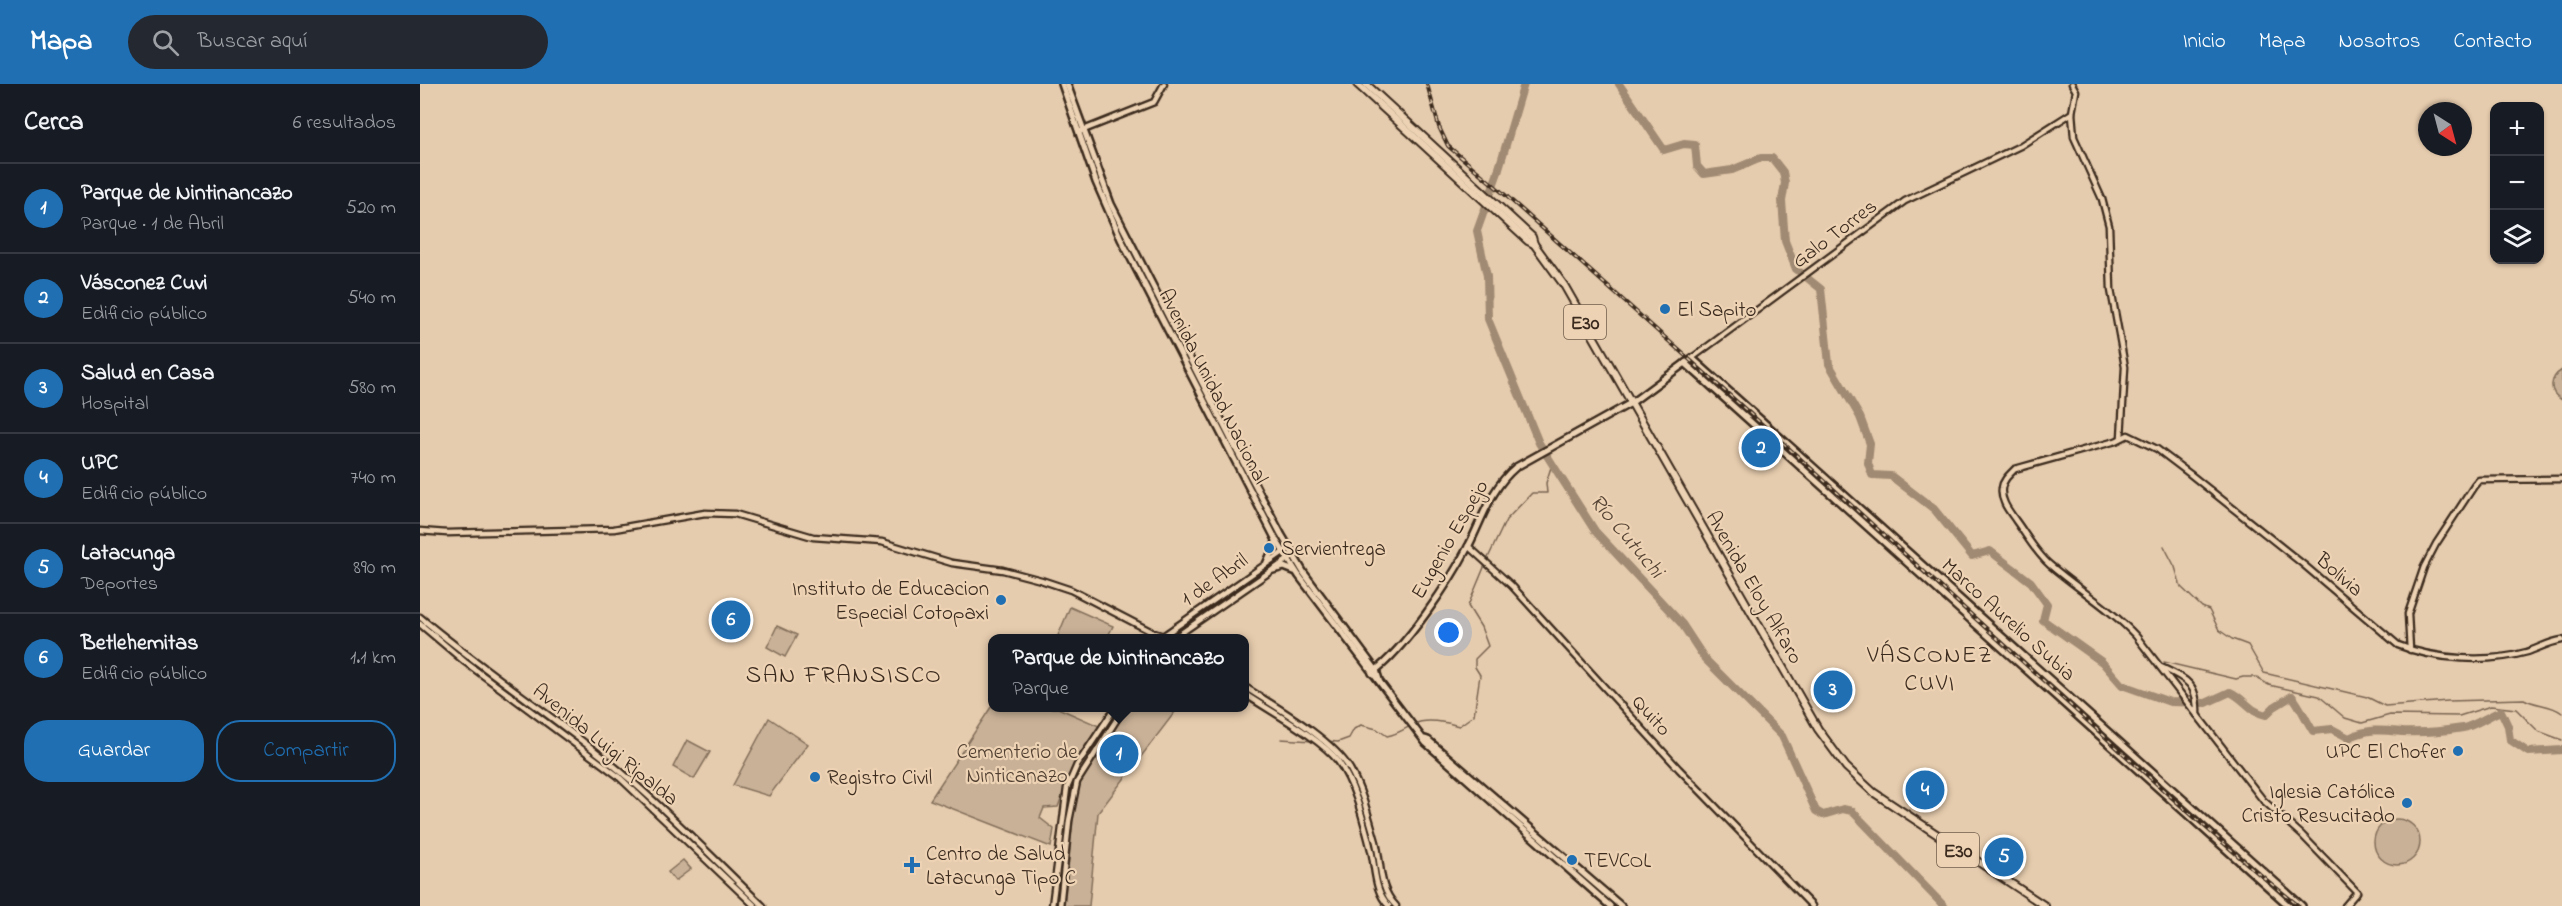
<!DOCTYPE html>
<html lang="es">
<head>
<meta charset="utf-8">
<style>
  body { margin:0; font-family:"Indie Flower",sans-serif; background:#242831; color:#f1f3f6 }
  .controls { position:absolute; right:18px; top:18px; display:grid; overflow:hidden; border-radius:12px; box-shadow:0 2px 4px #0004 }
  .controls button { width:54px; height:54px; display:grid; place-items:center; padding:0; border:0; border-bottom:2px solid #363941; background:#171b24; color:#f1f3f6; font:30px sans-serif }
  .compass { position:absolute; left:1998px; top:18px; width:54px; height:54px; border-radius:50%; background:#171b24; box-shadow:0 2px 4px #0004; rotate:144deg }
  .you { position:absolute; left:1029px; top:549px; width:21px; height:21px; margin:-15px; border:4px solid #fff; border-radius:50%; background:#1a73e8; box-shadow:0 0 0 9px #1a73e833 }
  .badge { display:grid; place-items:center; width:39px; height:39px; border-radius:50%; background:#1f6fb2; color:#fff; font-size:20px; font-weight:700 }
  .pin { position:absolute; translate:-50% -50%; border:3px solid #fff; box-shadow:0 2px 6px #0006 }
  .popup { position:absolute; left:568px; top:550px; width:261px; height:78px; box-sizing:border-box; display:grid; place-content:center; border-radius:12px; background:#171b24; filter:drop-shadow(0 2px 4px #0005); font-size:20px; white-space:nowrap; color:#9ea1a6 }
  .popup b { font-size:22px; color:#f1f3f6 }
  .popup::after { content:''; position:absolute; left:50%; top:100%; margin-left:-12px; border:12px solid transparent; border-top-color:#171b24 }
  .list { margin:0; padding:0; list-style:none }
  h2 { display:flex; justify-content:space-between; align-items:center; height:78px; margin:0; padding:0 24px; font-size:26px }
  h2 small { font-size:20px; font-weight:400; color:#9ea1a6 }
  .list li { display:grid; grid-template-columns:39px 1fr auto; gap:18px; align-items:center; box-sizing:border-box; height:90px; padding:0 24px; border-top:2px solid #363941 }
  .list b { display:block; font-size:22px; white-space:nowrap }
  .list p { margin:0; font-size:20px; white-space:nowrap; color:#9ea1a6 }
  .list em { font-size:20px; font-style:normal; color:#9ea1a6 }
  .actions { display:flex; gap:12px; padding:18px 24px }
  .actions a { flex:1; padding:14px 0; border:2px solid #1f6fb2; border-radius:24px; text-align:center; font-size:21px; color:#1f6fb2 }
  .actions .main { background:#1f6fb2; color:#fff }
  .icon { flex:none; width:33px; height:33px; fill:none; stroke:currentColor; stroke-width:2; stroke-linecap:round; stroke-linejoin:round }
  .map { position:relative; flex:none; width:2142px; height:822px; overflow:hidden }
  header { display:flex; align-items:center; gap:36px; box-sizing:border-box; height:84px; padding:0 30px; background:#1f6fb2; color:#fff }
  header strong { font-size:28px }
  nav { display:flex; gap:33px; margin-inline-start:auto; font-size:21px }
  .search { width:420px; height:54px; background:#242831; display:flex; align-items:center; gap:15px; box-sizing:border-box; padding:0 21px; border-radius:33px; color:#9ea1a6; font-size:22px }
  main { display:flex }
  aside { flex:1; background:#171b24 }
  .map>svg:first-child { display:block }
  .green { fill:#c9b197; stroke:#826e5a; stroke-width:1.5 }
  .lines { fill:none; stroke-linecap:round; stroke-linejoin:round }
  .stream { stroke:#786451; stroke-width:1.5 }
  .river { stroke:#a08a73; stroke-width:8 }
  .tertiary-casing { stroke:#3b2a1e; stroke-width:9 }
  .secondary-casing { stroke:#3b2a1e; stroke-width:10 }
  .primary-casing { stroke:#3b2a1e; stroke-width:10 }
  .tertiary { stroke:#edd3b4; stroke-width:4.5 }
  .secondary { stroke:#edd3b4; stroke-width:5 }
  .primary { stroke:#edd3b4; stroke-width:6 }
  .rail-casing { stroke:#3b2a1e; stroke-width:4 }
  .rail { stroke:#edd3b4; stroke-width:1.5; stroke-dasharray:4.5; stroke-linecap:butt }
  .poi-dot { fill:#1f6fb2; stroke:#edd3b4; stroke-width:2 }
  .labels { text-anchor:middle; stroke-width:4.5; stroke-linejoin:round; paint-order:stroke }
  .shield { fill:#edd3b4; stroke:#705d4b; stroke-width:1.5 }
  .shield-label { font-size:20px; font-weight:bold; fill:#3b2a1e }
  .street-label { font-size:21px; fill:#3b2a1e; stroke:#edd3b4 }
  .poi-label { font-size:21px; fill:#3b2a1e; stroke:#edd3b4; text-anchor:start }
  .park-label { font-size:21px; fill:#503e30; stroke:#edd3b4 }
  .water-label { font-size:22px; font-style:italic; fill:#544233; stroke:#edd3b4 }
  .quarter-label { font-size:24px; letter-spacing:1.5px; fill:#3b2a1e; stroke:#edd3b4 }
</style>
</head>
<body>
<header>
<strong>Mapa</strong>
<div class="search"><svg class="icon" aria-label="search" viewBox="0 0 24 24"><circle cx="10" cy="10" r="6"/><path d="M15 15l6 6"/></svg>Buscar aquí</div>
<nav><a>Inicio</a><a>Mapa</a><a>Nosotros</a><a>Contacto</a></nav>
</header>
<main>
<aside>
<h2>Cerca<small>6 resultados</small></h2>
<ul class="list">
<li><span class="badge">1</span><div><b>Parque de Nintinancazo</b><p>Parque · 1 de Abril</p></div><em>520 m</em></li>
<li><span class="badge">2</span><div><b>Vásconez Cuvi</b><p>Edificio público</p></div><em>540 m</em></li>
<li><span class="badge">3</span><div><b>Salud en Casa</b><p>Hospital</p></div><em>580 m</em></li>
<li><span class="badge">4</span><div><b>UPC</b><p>Edificio público</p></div><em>740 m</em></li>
<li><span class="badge">5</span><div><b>Latacunga</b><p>Deportes</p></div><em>890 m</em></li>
<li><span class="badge">6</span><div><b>Betlehemitas</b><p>Edificio público</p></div><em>1.1 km</em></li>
</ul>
<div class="actions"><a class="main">Guardar</a><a>Compartir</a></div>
</aside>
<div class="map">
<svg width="2142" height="822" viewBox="0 0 2142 822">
  <rect width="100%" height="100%" fill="#e6ccae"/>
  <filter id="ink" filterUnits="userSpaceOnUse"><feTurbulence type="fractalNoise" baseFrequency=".0167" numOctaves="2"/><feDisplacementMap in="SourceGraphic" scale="12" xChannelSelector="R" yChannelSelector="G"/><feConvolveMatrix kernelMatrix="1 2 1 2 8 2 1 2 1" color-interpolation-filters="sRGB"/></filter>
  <g filter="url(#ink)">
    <g class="green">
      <path d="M2142 286V316C2128 308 2129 294 2142 286Z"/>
      <path d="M650 523 693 542 687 554H637Z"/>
      <path d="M357 542 377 551 365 573 347 563Z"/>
      <path d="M573 620V624H638L679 642 653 681 638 723 624 724 620 734 634 745 631 763 510 716Z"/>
      <path d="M708 624H758L678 729 669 822H644L657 698Z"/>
      <path d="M349 634 388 660 349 712 313 701Z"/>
      <path d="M267 656 290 668 274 695 253 683Z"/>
      <circle cx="1977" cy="758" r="23"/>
      <path d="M263 776 271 785 255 797 248 788Z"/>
    </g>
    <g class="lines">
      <g class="stream">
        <path d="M1744 462 1755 483 1761 503 1782 523 1789 526 1799 546 1812 555 1828 561 1844 589 1947 613 1965 622 2028 617 2104 615C2116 622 2131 620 2142 629"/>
        <path d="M1067 476 1086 436 1112 409H1127L1126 399 1132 380"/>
        <path d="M1744 578 1816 595 1823 593H1835L1849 601 1899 612 1925 634 1942 639 1970 631 2039 632 2071 622 2096 625 2118 647 2142 656"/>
        <path d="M861 655 893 657"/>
        <path d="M906 657 918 658 929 654 934 645 941 641 957 645 967 652C978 650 984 645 994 640 1006 634 1027 638 1039 642L1054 631 1060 591 1055 583V575L1068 562 1061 543 1048 522 1065 481"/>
      </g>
      <g class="river">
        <path d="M1104 0 1077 91 1057 147 1067 192 1068 235 1119 359 1175 447 1262 540 1285 575 1362 652 1396 727 1403 731 1423 725 1432 727 1524 822"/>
        <path d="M1199 0 1244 66 1264 60 1275 61 1277 82 1284 90 1312 86 1341 74H1352L1363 88 1365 99 1362 117 1365 157 1376 185 1401 205 1409 280 1440 333 1450 360 1448 379 1452 391 1471 392 1514 425 1552 472 1570 467 1611 498 1627 520 1623 536 1682 578 1702 601 1750 618 1786 619 1810 608C1824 614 1830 628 1846 631L1854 623 1872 612C1881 623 1885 635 1893 647L1912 645 1929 654C1948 644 1962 646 1983 648 2002 649 2024 647 2043 644 2052 643 2070 631 2081 627L2088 642 2090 656 2108 668 2142 666"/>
      </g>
      <g class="tertiary-casing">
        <g id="tertiary">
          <path d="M1652 0 1656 7 1652 29 1654 53 1682 115 1689 142 1691 206 1705 283 1701 354"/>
          <path d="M661 47 734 18 744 0"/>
          <path d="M1272 274 1485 117 1600 62 1652 29"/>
          <path d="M0 447 27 449 194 445 285 429 315 430 393 453 462 458 532 479 583 486 621 496 651 506 734 549 750 554"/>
          <path d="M1048 462 1092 502 1259 685 1392 822"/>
          <path d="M0 533C64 587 135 633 200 687 250 729 296 777 343 822"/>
          <path d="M0 540 45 578 198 692 335 822"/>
          <path d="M740 554 869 464"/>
          <path d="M754 554 870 474"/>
          <path d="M1990 566 1988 530 2004 483 2016 460 2054 402 2059 396 2142 395"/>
          <path d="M1741 583C1768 596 1778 600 1777 631"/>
          <path d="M825 603C856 623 911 654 930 685 942 706 949 734 956 758 962 782 958 803 976 822"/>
          <path d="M825 610C851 628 899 653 918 677 935 700 943 735 950 762 956 783 953 806 969 822"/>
          <path d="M632 822 647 704 657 681 695 624"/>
          <path d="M640 822 649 737 657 698 704 624"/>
          <path d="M1925 822 1937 808 1882 751 1843 716 1716 552C1690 524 1659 506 1630 481 1616 469 1607 452 1596 437 1590 428 1580 417 1582 404 1583 396 1589 391 1595 385L1696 357 1708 351 1737 365 1770 390 1884 481 1978 561C2015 576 2068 579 2107 568 2119 564 2129 558 2142 556"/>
        </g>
      </g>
      <g class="secondary-casing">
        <g id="secondary">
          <path d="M642 0 676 98 701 155 856 456 879 492 1006 659 1190 822"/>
          <path d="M647 0 691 120 811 355 861 450 884 489 956 586 959 596"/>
          <path d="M1265 279 1869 822"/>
          <path d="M847 478 856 458"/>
          <path d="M853 486 864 483 874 487"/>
          <path d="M952 589C985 565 1030 498 1049 461 1063 433 1071 404 1096 383L1211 319 1272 274 1882 822"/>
          <path d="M1005 655 1008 656 1201 822"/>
        </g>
      </g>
      <g class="primary-casing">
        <g id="primary">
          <path d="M937 0 1108 157 1114 160"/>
          <path d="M946 0 1112 153 1114 160 1144 201 1398 645 1426 683 1453 708 1625 822"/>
        </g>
      </g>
      <use href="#tertiary" class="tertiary"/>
      <use href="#secondary" class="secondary"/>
      <use href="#primary" class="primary"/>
      <g class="rail-casing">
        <path id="rail" d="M1007 0 1019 43 1028 62 1083 109 1363 359 1750 712 1839 790 1879 822"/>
      </g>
      <use href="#rail" class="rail"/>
    </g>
  </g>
  <g class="poi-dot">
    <circle cx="1245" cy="225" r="6"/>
    <circle cx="849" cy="464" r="6"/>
    <circle cx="581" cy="516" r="6"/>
    <circle cx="2038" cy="667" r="6"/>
    <circle cx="395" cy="693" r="6"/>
    <circle cx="1987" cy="719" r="6"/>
    <circle cx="1152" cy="776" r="6"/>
    <path d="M489 772h6v6h6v6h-6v6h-6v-6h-6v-6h6z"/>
  </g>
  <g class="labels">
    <g class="shield">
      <rect x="1144" y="221" width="42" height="34" rx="4.5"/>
      <rect x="1517" y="749" width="42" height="34" rx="4.5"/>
    </g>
    <g class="shield-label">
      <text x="1165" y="245">E30</text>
      <text x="1538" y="773">E30</text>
    </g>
    <g class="street-label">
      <text transform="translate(1414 149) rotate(-37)" y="7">Galo Torres</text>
      <text transform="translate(794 302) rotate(63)" y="7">Avenida Unidad Nacional</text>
      <text transform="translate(1029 455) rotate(-60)" y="7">Eugenio Espejo</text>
      <text transform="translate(1920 490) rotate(41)" y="7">Bolivia</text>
      <text transform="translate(794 495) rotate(-35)" y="7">1 de Abril</text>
      <text transform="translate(1335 503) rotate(60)" y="7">Avenida Eloy Alfaro</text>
      <text transform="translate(1589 535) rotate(42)" y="7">Marco Aurelio Subia</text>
      <text transform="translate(1232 631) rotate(48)" y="7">Quito</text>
      <text transform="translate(186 660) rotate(39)" y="7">Avenida Luigi Ripalda</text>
    </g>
    <g class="poi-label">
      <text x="1257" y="232">El Sapito</text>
      <text x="861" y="471">Servientrega</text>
      <text x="569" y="511" text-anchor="end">Instituto de Educacion<tspan x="569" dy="24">Especial Cotopaxi</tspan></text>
      <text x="2026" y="674" text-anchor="end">UPC El Chofer</text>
      <text x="407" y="700">Registro Civil</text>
      <text x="1975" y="714" text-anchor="end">Iglesia Católica<tspan x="1975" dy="24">Cristo Resucitado</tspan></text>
      <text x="506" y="776">Centro de Salud<tspan x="506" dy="24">Latacunga Tipo C</tspan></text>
      <text x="1164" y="783">TEVCOL</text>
    </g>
    <g class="park-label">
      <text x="597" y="674">Cementerio de<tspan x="597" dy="24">Ninticanazo</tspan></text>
    </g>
    <g class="water-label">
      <text transform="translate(1208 451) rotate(50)" y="8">Río Cutuchi</text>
    </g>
    <g class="quarter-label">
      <text x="1510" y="578">VÁSCONEZ<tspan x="1510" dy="28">CUVI</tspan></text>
      <text x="424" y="598">SAN FRANSISCO</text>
    </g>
  </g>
</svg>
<div class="controls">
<button>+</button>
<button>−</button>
<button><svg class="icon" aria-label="layers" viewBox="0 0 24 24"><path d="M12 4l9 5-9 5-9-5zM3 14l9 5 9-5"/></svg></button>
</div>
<svg class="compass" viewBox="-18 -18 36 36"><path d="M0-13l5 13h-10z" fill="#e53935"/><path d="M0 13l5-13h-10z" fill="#9ea1a6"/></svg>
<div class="you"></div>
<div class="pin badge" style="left:699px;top:670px">1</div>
<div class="popup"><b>Parque de Nintinancazo</b>Parque</div>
<div class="pin badge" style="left:1341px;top:364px">2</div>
<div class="pin badge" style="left:1413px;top:606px">3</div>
<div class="pin badge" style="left:1505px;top:706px">4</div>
<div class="pin badge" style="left:1584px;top:773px">5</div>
<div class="pin badge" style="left:311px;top:536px">6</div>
</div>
</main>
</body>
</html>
